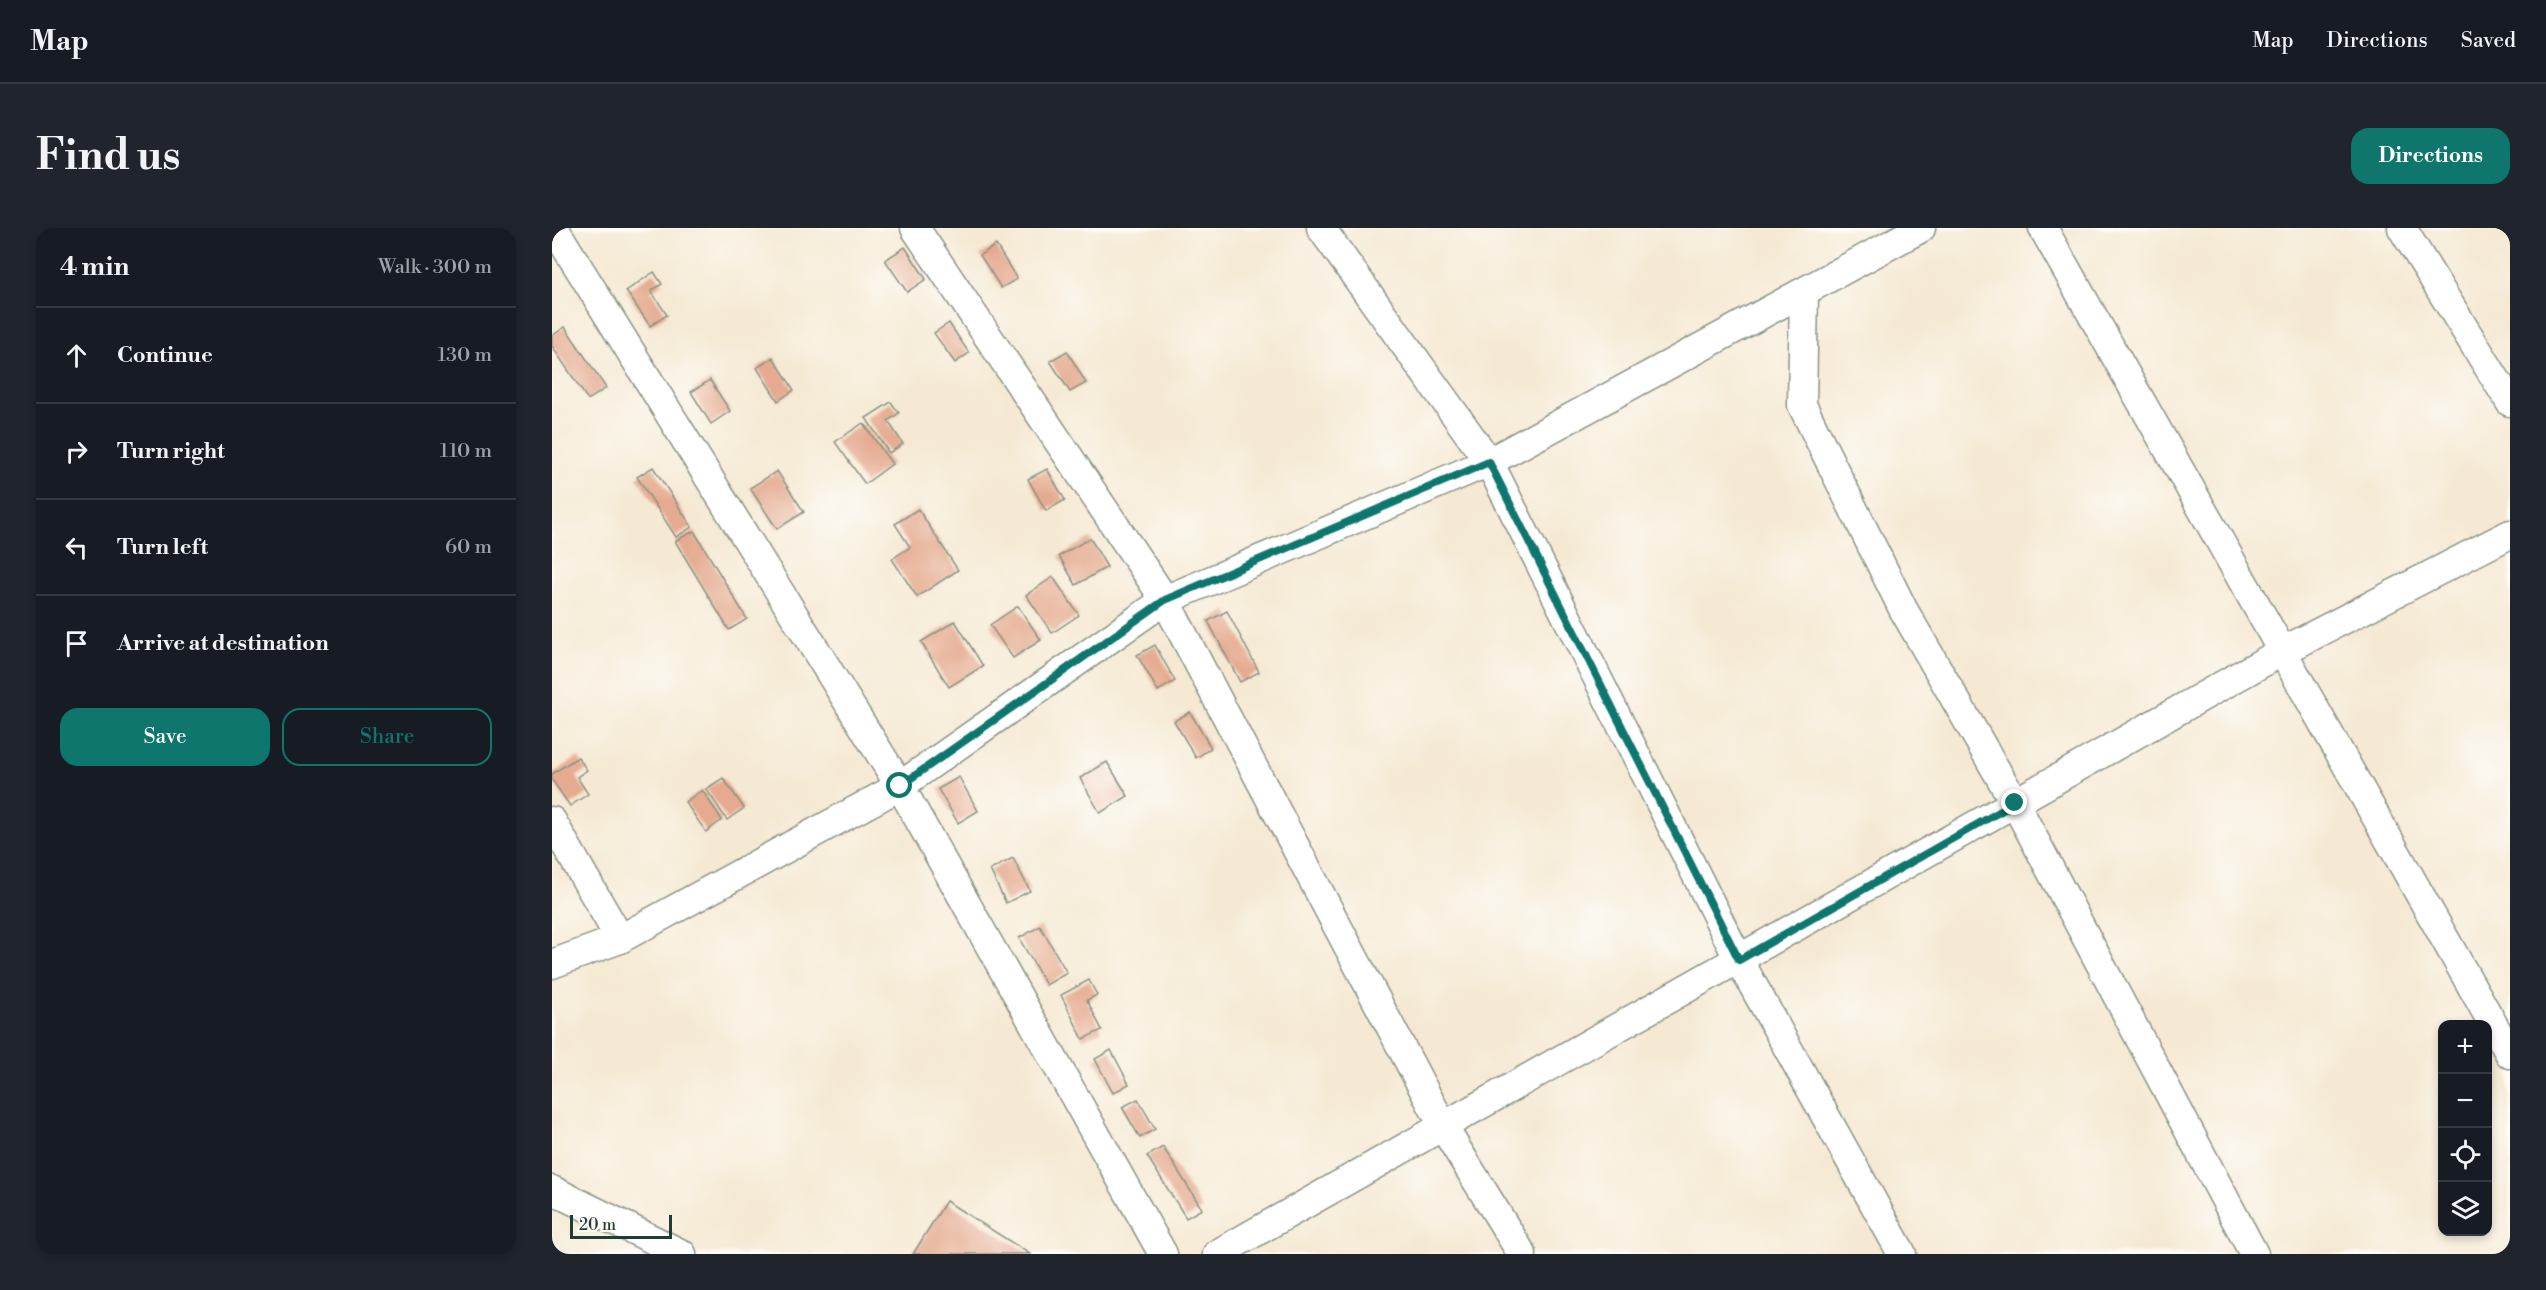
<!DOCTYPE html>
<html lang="en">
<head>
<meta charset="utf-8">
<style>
  body { margin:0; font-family:"Libre Bodoni",serif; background:#20242c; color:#f1f3f6 }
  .controls { position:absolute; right:18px; bottom:18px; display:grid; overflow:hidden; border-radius:12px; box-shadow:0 3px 9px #0003 }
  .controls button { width:54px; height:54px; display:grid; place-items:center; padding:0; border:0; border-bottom:2px solid #363941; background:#171b24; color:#f1f3f6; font:30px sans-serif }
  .scale { position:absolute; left:18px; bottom:15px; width:102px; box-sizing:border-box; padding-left:6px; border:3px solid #1f3d34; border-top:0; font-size:16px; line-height:21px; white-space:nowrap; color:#1f3d34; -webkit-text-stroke:4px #fdfcf7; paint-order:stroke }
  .stop { position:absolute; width:18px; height:18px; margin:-14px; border:4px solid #0f766e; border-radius:50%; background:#fff }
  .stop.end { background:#0f766e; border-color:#fff; box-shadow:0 2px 6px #0008 }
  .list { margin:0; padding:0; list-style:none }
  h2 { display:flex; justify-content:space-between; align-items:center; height:78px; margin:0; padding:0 24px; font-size:26px }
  h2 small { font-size:20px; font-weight:400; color:#9ea1a6 }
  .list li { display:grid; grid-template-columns:39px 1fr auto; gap:18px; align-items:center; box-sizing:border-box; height:96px; padding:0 24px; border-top:2px solid #363941 }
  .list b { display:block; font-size:22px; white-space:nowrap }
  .list em { font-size:20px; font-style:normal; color:#9ea1a6 }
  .actions { display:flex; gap:12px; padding:18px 24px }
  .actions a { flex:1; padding:14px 0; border:2px solid #0f766e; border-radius:18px; text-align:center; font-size:21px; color:#0f766e }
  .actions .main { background:#0f766e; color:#fff }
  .icon { flex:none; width:33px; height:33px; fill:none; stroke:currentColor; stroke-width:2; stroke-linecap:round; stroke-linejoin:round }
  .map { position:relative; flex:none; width:1958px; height:1026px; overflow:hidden; border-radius:18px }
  header { display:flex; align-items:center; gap:36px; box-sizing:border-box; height:84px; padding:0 30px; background:#171b24; border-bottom:2px solid #363941 }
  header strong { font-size:28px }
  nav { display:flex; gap:33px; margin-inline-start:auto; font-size:21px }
  .intro { display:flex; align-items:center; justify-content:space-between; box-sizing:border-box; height:144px; padding:0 36px }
  h1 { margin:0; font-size:42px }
  .button { padding:15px 27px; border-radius:18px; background:#0f766e; color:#fff; font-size:21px; font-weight:700 }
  main { display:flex; gap:36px; padding:0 36px }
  aside { flex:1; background:#171b24; border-radius:18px; box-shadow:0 3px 9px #0003 }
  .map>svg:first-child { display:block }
  .building { fill:#e5aa8f }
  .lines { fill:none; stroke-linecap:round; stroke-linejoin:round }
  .street-casing { stroke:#8a9384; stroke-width:31 }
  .street { stroke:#fff; stroke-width:28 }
  .route { stroke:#0f766e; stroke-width:8 }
</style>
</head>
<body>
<header>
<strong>Map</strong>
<nav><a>Map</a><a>Directions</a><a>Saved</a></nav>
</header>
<div class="intro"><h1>Find us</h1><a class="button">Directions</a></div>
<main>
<aside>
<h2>4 min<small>Walk · 300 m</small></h2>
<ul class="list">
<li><svg class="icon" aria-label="ahead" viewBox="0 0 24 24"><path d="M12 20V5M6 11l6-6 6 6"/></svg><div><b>Continue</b></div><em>130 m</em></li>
<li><svg class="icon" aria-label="right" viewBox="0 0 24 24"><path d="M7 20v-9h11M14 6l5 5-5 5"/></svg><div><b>Turn right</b></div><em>110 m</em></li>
<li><svg class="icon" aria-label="left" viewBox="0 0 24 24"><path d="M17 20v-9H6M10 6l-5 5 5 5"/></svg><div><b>Turn left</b></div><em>60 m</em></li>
<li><svg class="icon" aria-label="arrive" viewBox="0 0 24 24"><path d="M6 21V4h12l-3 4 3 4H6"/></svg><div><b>Arrive at destination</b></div></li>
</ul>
<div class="actions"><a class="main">Save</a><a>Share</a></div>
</aside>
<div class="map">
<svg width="1958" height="1026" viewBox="0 0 1958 1026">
  <rect width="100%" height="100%" fill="#fdfcf7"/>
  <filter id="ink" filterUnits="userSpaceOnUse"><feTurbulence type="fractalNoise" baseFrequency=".0167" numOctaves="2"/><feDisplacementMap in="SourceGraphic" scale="12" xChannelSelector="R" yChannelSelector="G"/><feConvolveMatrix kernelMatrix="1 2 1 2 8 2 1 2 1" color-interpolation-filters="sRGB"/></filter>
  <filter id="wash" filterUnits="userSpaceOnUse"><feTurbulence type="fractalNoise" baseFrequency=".008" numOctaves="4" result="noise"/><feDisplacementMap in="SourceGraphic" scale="24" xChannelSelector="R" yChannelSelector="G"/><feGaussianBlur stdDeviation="1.35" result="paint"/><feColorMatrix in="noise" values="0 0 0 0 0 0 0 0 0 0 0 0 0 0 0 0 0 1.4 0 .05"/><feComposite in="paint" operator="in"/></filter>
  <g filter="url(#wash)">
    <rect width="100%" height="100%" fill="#f5e9d3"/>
    <g id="blocks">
      <g class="building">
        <path d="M444 17 465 51 449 60 428 27Z"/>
        <path d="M353 19 374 51 355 64 333 32Z"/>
        <path d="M102 44 110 56 99 63 115 87 98 98 74 63Z"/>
        <path d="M397 95 417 125 403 135 382 105Z"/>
        <path d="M13 99 54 160 36 172 0 118V108Z"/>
        <path d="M515 123 534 155 518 164 498 133Z"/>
        <path d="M221 129 242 162 226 173 205 140Z"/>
        <path d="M158 152 178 183 159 196 139 164Z"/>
        <path d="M339 174 347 185 336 193 351 216 337 225 314 190Z"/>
        <path d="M311 195 340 236 313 256 283 214Z"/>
        <path d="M101 239 140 299 124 309 85 249Z"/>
        <path d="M495 241 513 272 494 283 476 251Z"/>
        <path d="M225 243 252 284 225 301 198 260Z"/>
        <path d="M366 281 406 342 365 369 340 331 358 319 343 296Z"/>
        <path d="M142 303 195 391 177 402 123 313Z"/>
        <path d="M538 310 555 339 524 357 507 328Z"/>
        <path d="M501 349 527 387 500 405 474 367Z"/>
        <path d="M466 378 489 412 461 430 438 397Z"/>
        <path d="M675 383 707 444 688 454 656 393Z"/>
        <path d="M403 393 431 438 397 459 369 414Z"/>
        <path d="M603 417 623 453 606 463 585 427Z"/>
        <path d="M638 484 659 520 644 530 622 493Z"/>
        <path d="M26 529 35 542 25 549 36 566 18 578 0 552V546Z"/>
        <path d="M555 534 576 568 548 585 528 550Z"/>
        <path d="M407 549 426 583 406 595 386 561Z"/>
        <path d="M171 550 192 580 175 592 154 561Z"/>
        <path d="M150 562 170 592 154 604 133 574Z"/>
        <path d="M461 630 478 663 454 675 438 642Z"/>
        <path d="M488 698 515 745 494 757 467 710Z"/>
        <path d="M537 752 545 767 535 772 550 802 531 811 509 767Z"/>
        <path d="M559 822 577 856 561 865 543 831Z"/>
        <path d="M586 871 603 901 588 910 570 879Z"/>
        <path d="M611 919 650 981 634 990 595 928Z"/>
        <path d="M394 973 478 1026H361Z"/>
      </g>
    </g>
  </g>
  <g filter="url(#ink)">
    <use href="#blocks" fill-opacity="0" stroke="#8a9384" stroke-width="1.5"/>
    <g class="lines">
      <g class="street-casing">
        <g id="street">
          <path d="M2 0 348 558 611 1026"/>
          <path d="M363 0 613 372 892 900 970 1026"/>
          <path d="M769 0 937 234 1187 732 1350 1026"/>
          <path d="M1491 0 1958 826"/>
          <path d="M1850 0 1958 174"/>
          <path d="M1252 64 1250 177 1351 381 1463 575 1702 1026"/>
          <path d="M0 593 68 711"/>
          <path d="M0 736 68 711 348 558 613 372 937 234 1369 0"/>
          <path d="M0 962 130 1026"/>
          <path d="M665 1026 1731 423 1958 306"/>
        </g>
      </g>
      <use href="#street" class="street"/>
    </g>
  </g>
  <g class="lines" filter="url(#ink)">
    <path class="route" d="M348 558 613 372 937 234 1187 732 1463 575"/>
  </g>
</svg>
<div class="controls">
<button>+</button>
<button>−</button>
<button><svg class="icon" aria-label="locate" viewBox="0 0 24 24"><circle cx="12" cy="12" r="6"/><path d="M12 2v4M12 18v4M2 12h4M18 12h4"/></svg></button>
<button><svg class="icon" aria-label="layers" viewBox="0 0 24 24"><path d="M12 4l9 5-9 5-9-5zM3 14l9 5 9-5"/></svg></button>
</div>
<div class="scale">20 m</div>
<div class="stop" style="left:348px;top:558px"></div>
<div class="stop end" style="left:1463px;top:575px"></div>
</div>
</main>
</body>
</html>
